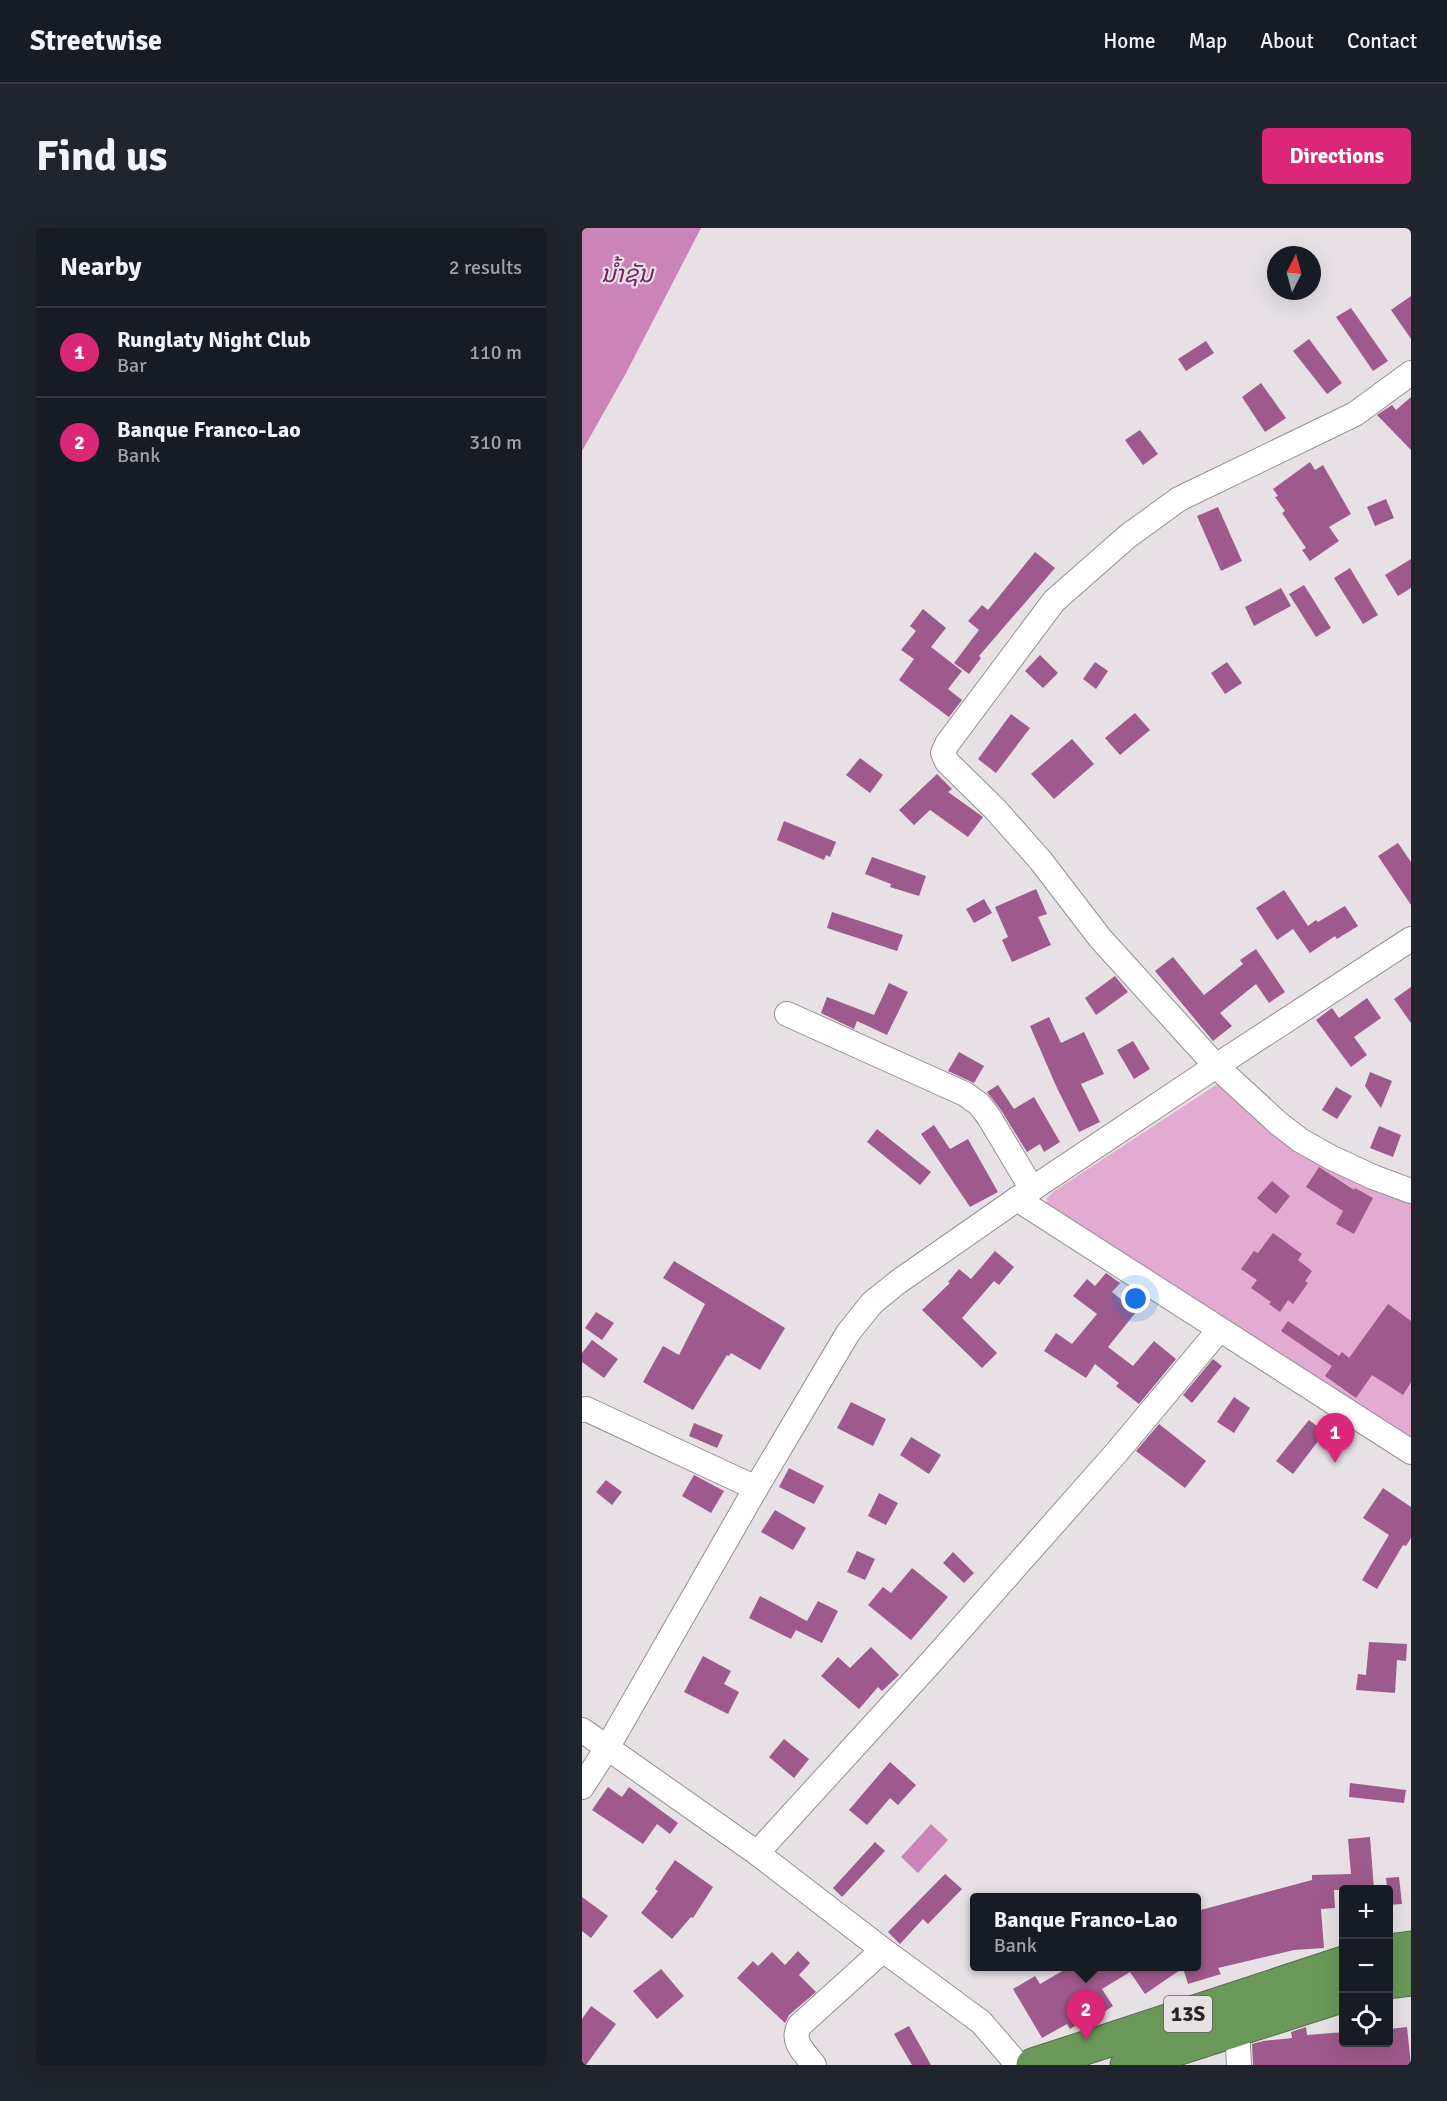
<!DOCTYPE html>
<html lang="en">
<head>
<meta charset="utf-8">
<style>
  body { margin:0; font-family:Signika,"Noto Sans Lao",sans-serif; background:#20242c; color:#f1f3f6 }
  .controls { position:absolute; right:18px; bottom:18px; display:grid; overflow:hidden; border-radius:6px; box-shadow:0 6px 24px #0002 }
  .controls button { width:54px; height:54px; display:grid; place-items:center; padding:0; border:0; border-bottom:2px solid #363941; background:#171b24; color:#f1f3f6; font:30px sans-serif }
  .compass { position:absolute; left:685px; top:18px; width:54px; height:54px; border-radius:50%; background:#171b24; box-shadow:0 6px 24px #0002; rotate:6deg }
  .you { position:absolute; left:554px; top:1071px; width:21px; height:21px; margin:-15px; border:4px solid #fff; border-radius:50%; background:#1a73e8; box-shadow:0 0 0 9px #1a73e833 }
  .badge { display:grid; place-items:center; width:39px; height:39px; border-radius:50%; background:#db2777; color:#fff; font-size:20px; font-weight:700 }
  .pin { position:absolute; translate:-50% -50px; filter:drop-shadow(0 2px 3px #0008) }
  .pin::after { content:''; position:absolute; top:32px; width:21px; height:18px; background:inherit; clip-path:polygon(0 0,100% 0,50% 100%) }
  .popup { position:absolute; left:388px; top:1665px; width:231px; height:78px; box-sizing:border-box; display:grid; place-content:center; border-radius:6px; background:#171b24; filter:drop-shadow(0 2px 4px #0005); font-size:20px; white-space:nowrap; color:#9ea1a6 }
  .popup b { font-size:22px; color:#f1f3f6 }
  .popup::after { content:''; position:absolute; left:50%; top:100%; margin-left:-12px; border:12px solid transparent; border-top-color:#171b24 }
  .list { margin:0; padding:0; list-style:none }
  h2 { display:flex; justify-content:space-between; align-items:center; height:78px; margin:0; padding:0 24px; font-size:26px }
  h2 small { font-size:20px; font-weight:400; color:#9ea1a6 }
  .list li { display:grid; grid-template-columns:39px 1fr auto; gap:18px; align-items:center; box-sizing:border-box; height:90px; padding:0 24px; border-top:2px solid #363941 }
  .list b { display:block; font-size:22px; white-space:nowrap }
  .list p { margin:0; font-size:20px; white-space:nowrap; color:#9ea1a6 }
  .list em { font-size:20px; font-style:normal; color:#9ea1a6 }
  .icon { flex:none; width:33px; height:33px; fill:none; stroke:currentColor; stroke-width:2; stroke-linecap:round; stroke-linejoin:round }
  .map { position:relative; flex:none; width:829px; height:1837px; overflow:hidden; border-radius:6px }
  header { display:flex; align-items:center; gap:36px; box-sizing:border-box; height:84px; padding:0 30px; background:#171b24; border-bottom:2px solid #363941 }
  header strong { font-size:28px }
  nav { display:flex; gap:33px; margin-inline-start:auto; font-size:21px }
  .intro { display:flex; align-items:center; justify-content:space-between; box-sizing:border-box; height:144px; padding:0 36px }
  h1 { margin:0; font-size:42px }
  .button { padding:15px 27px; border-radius:6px; background:#db2777; color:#fff; font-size:21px; font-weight:700 }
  main { display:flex; gap:36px; padding:0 36px }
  aside { flex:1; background:#171b24; border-radius:6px; box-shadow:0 6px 24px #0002 }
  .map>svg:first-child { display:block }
  .green { fill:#e3aad2 }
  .water { fill:#cb84b8 }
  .building { fill:#9e5a8c }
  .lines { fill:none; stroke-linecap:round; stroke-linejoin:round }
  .minor-casing { stroke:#958f93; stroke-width:26 }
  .highway-casing { stroke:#536f47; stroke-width:35 }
  .minor { stroke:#fff; stroke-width:24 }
  .highway { stroke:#6b9859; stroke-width:33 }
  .labels { text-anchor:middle; stroke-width:4.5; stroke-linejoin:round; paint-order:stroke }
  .shield { fill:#e7e1e5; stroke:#615d5f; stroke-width:1.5 }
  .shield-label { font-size:21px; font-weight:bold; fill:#272426 }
  .water-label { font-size:24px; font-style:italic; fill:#752163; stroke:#e7e1e5 }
</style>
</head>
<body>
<header>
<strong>Streetwise</strong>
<nav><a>Home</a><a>Map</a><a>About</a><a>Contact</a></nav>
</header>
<div class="intro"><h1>Find us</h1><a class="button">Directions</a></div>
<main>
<aside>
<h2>Nearby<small>2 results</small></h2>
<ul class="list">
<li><span class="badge">1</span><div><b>Runglaty Night Club</b><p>Bar</p></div><em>110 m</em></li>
<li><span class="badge">2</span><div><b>Banque Franco-Lao</b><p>Bank</p></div><em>310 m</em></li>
</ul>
</aside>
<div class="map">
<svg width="829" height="1837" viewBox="0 0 829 1837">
  <rect width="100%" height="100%" fill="#e7e1e5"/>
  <path class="green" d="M637 855 829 969V1214L466 979 465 970 471 964Z"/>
  <g class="water">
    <path d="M0 0H119L43 147 0 223Z"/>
    <path d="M349 1596 366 1612 336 1645 319 1629Z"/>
  </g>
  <g class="building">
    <path d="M829 68V111L809 82Z"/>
    <path d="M769 80 806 133 791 143 754 89Z"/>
    <path d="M727 111 760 155 745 166 711 123Z"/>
    <path d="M624 113 632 125 604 143 596 131Z"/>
    <path d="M679 155 704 190 683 204 660 169Z"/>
    <path d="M829 169V222L795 187 810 177 814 182Z"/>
    <path d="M558 202 576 226 561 237 543 212Z"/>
    <path d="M728 234 733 242 741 237 769 286 747 299 757 313 728 333 720 322 724 320 700 285 703 283 693 269 696 268 691 261Z"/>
    <path d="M804 271 812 290 793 298 785 279Z"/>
    <path d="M636 279 660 333 639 343 615 288Z"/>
    <path d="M453 324 473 340 397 428 399 430 387 446 372 435 397 402 386 393 400 377 406 382Z"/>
    <path d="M829 331V360L816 368 803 347Z"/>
    <path d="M768 340 796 387 781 396 752 350Z"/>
    <path d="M722 357 749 400 734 409 707 366Z"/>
    <path d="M699 360 709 378 672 398 663 379Z"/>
    <path d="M341 381 364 400 349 419 380 443 366 461 380 472 367 489 317 452 332 431 319 422 334 403 328 398Z"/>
    <path d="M458 427 476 445 461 460 443 443Z"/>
    <path d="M513 434 526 443 514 461 501 451Z"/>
    <path d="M645 434 660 455 643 466 629 445Z"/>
    <path d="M553 485 568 502 538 527 523 510Z"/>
    <path d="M429 486 448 500 414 545 396 531Z"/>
    <path d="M490 511 512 536 472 571 449 546Z"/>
    <path d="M278 530 301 547 288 565 264 547Z"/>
    <path d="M355 546 370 561 366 564 401 589 386 609 348 582 332 597 317 582Z"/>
    <path d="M202 593 254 614 248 629 244 627 242 632 195 612Z"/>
    <path d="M816 615 829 634V677L796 628Z"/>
    <path d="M290 629 344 648 337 668 308 659 309 656 283 646Z"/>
    <path d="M454 661 465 686 456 689 469 717 430 734 420 712 426 709 413 679Z"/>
    <path d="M702 662 726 698 734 692 736 694 763 678 776 698 755 711 753 708 728 725 711 701 695 712 674 680Z"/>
    <path d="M402 671 410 685 392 695 384 681Z"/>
    <path d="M250 684 321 707 315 723 245 700Z"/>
    <path d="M674 721 703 764 687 775 674 756 638 785 650 798 631 813 573 743 591 729 622 767 661 736 658 732Z"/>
    <path d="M533 748 546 764 514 787 503 770Z"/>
    <path d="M307 755 326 764 305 807 275 793 272 801 239 785 245 769 292 787Z"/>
    <path d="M829 759V795L812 771Z"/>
    <path d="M785 770 799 790 772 809 785 827 769 839 734 792 750 780 757 790Z"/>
    <path d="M467 789 479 815 502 804 522 846 499 856 518 894 497 904 475 860 448 798Z"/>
    <path d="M551 813 568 841 552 851 535 822Z"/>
    <path d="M377 824 402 838 392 855 366 843Z"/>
    <path d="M788 844 810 853 799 880 783 858Z"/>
    <path d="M416 857 432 881 452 869 478 914 462 924 458 916 445 924 419 882 405 864Z"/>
    <path d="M754 859 770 868 755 891 740 882Z"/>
    <path d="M352 897 368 921 386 911 416 964 388 979 339 906Z"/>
    <path d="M797 898 819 907 811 929 788 920Z"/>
    <path d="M295 901 349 944 338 957 285 914Z"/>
    <path d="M737 939 772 962 773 960 791 970 772 1006 754 996 761 983 724 959Z"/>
    <path d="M690 953 708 968 694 986 675 970Z"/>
    <path d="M691 1005 720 1026 716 1032 730 1043 723 1053 726 1055 711 1076 706 1072 698 1084 687 1076 689 1074 669 1060 675 1052 659 1041 672 1023 676 1025Z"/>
    <path d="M413 1023 432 1039 417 1057 412 1053 380 1090 415 1125 400 1140 340 1082 368 1055 366 1054 377 1041 389 1051Z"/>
    <path d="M92 1033 203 1100 178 1142 149 1125 147 1128 145 1127 111 1182 61 1154 81 1118 97 1127 123 1076 81 1050Z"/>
    <path d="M524 1045 538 1055 530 1064 554 1084 526 1119 551 1138 572 1113 594 1131 557 1176 534 1158 537 1155 513 1136 504 1150 462 1123 474 1105 490 1116 515 1086 491 1068 505 1051 513 1058Z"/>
    <path d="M806 1076 829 1093V1154L821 1167 790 1147 774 1170 743 1148 750 1138 699 1103 706 1093 757 1128 760 1124 767 1130Z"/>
    <path d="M14 1084 32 1095 20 1112 3 1100Z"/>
    <path d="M10 1112 36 1131 22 1150 0 1134V1125Z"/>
    <path d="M631 1131 640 1138 610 1175 601 1167Z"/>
    <path d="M652 1169 668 1180 652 1205 635 1194Z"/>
    <path d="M269 1174 304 1191 291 1218 255 1200Z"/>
    <path d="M727 1192 743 1204 711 1246 694 1233Z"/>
    <path d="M112 1195 141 1207 135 1220 107 1208Z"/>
    <path d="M577 1196 624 1233 603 1260 554 1223Z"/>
    <path d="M329 1209 359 1227 347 1246 318 1227Z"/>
    <path d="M207 1240 242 1258 232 1276 197 1259Z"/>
    <path d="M112 1247 142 1263 129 1285 100 1268Z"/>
    <path d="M24 1252 40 1264 30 1277 14 1264Z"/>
    <path d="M801 1260 829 1279V1310L824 1318 821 1317 795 1361 780 1352 807 1307 781 1290Z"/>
    <path d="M297 1265 316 1275 304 1297 286 1288Z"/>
    <path d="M193 1282 224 1300 211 1322 179 1304Z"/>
    <path d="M275 1323 293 1331 283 1352 265 1344Z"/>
    <path d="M371 1324 392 1345 382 1355 361 1335Z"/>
    <path d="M330 1340 366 1369 329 1412 286 1377 301 1359 309 1365Z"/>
    <path d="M178 1368 225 1393 236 1373 256 1383 240 1415 214 1402 209 1411 167 1390Z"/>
    <path d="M787 1414 825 1416 824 1433 815 1432 813 1465 774 1462 776 1446 784 1447Z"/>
    <path d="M289 1419 317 1447 300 1463 296 1459 277 1481 239 1448 256 1429 268 1440Z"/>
    <path d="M121 1428 149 1443 142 1456 157 1464 146 1486 102 1464Z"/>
    <path d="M202 1511 227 1531 212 1550 187 1529Z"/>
    <path d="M308 1534 334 1557 316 1577 308 1570 285 1597 267 1582Z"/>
    <path d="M768 1555 824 1562 822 1575 767 1569Z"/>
    <path d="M26 1559 40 1569 47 1559 96 1595 88 1606 75 1596 61 1616 10 1582Z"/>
    <path d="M788 1609 792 1662H752L753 1680 739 1681 742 1720 712 1722 636 1740 639 1746 606 1756 601 1740 563 1766 548 1744 520 1761 531 1778 513 1790 511 1787 488 1801 485 1796 460 1810 431 1761 453 1748 458 1756 489 1738H615V1683L730 1652V1647L769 1646 766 1611Z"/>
    <path d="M293 1614 303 1623 260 1669 251 1660Z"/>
    <path d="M93 1632 131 1659 111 1690 109 1689 90 1711 59 1685 76 1663 73 1661Z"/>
    <path d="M363 1646 380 1661 346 1696 341 1691 318 1716 306 1704Z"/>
    <path d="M817 1649 820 1676 807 1677 804 1650Z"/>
    <path d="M0 1669 26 1688 9 1710 0 1703Z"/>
    <path d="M216 1723 228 1735 217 1747 234 1764 207 1787 203 1795 155 1750 171 1733 176 1738 190 1724 203 1737Z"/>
    <path d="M79 1741 102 1768 75 1791 51 1763Z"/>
    <path d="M9 1778 34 1796 4 1837H0V1791Z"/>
    <path d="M327 1798 349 1837H330L312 1806Z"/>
    <path d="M724 1799 725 1807 762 1804V1815H807V1801L825 1799 829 1837H671L670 1816 681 1813 710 1810 709 1804Z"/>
  </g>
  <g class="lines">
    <g class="minor-casing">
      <g id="minor">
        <path d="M829 145 773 186 597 271 546 308 472 373 365 516 361 525 365 534 413 581 459 633 518 710 634 838 696 895 718 912 748 929 791 949 829 963"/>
        <path d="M205 786 383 866 397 876 407 889 450 961"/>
        <path d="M435 971 829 1224"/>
        <path d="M0 1182 4 1181 174 1260"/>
        <path d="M0 1502 175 1625 301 1722 399 1794 436 1837"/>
        <path d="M0 1559 25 1520 174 1260 266 1105 290 1075 316 1054 435 971 634 838 829 711"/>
        <path d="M175 1625 352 1431 535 1224 637 1102"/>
        <path d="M655 1801 657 1837"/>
        <path d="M232 1837C222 1824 209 1814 217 1798L301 1722"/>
      </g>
    </g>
    <g class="highway-casing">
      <g id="highway">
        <path d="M806 1723 829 1720"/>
        <path d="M806 1754 829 1751"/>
        <path d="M451 1837 762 1735"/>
        <path d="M545 1837 762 1767"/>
      </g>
    </g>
    <use href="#minor" class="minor"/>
    <use href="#highway" class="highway"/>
  </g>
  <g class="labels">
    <rect class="shield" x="582" y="1768" width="48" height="36" rx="4.5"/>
    <g class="shield-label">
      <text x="606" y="1793">13S</text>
    </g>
    <g class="water-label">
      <text x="45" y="54">ນ້ຳຊັນ</text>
    </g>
  </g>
</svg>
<div class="controls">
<button>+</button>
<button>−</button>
<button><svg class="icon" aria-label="locate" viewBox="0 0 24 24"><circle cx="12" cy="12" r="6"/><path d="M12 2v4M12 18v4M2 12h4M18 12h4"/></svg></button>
</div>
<svg class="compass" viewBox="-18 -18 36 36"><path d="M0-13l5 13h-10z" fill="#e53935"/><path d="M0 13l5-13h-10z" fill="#9ea1a6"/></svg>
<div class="you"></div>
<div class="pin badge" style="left:753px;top:1235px">1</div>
<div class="pin badge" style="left:504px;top:1812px">2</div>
<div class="popup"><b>Banque Franco-Lao</b>Bank</div>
</div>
</main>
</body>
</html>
